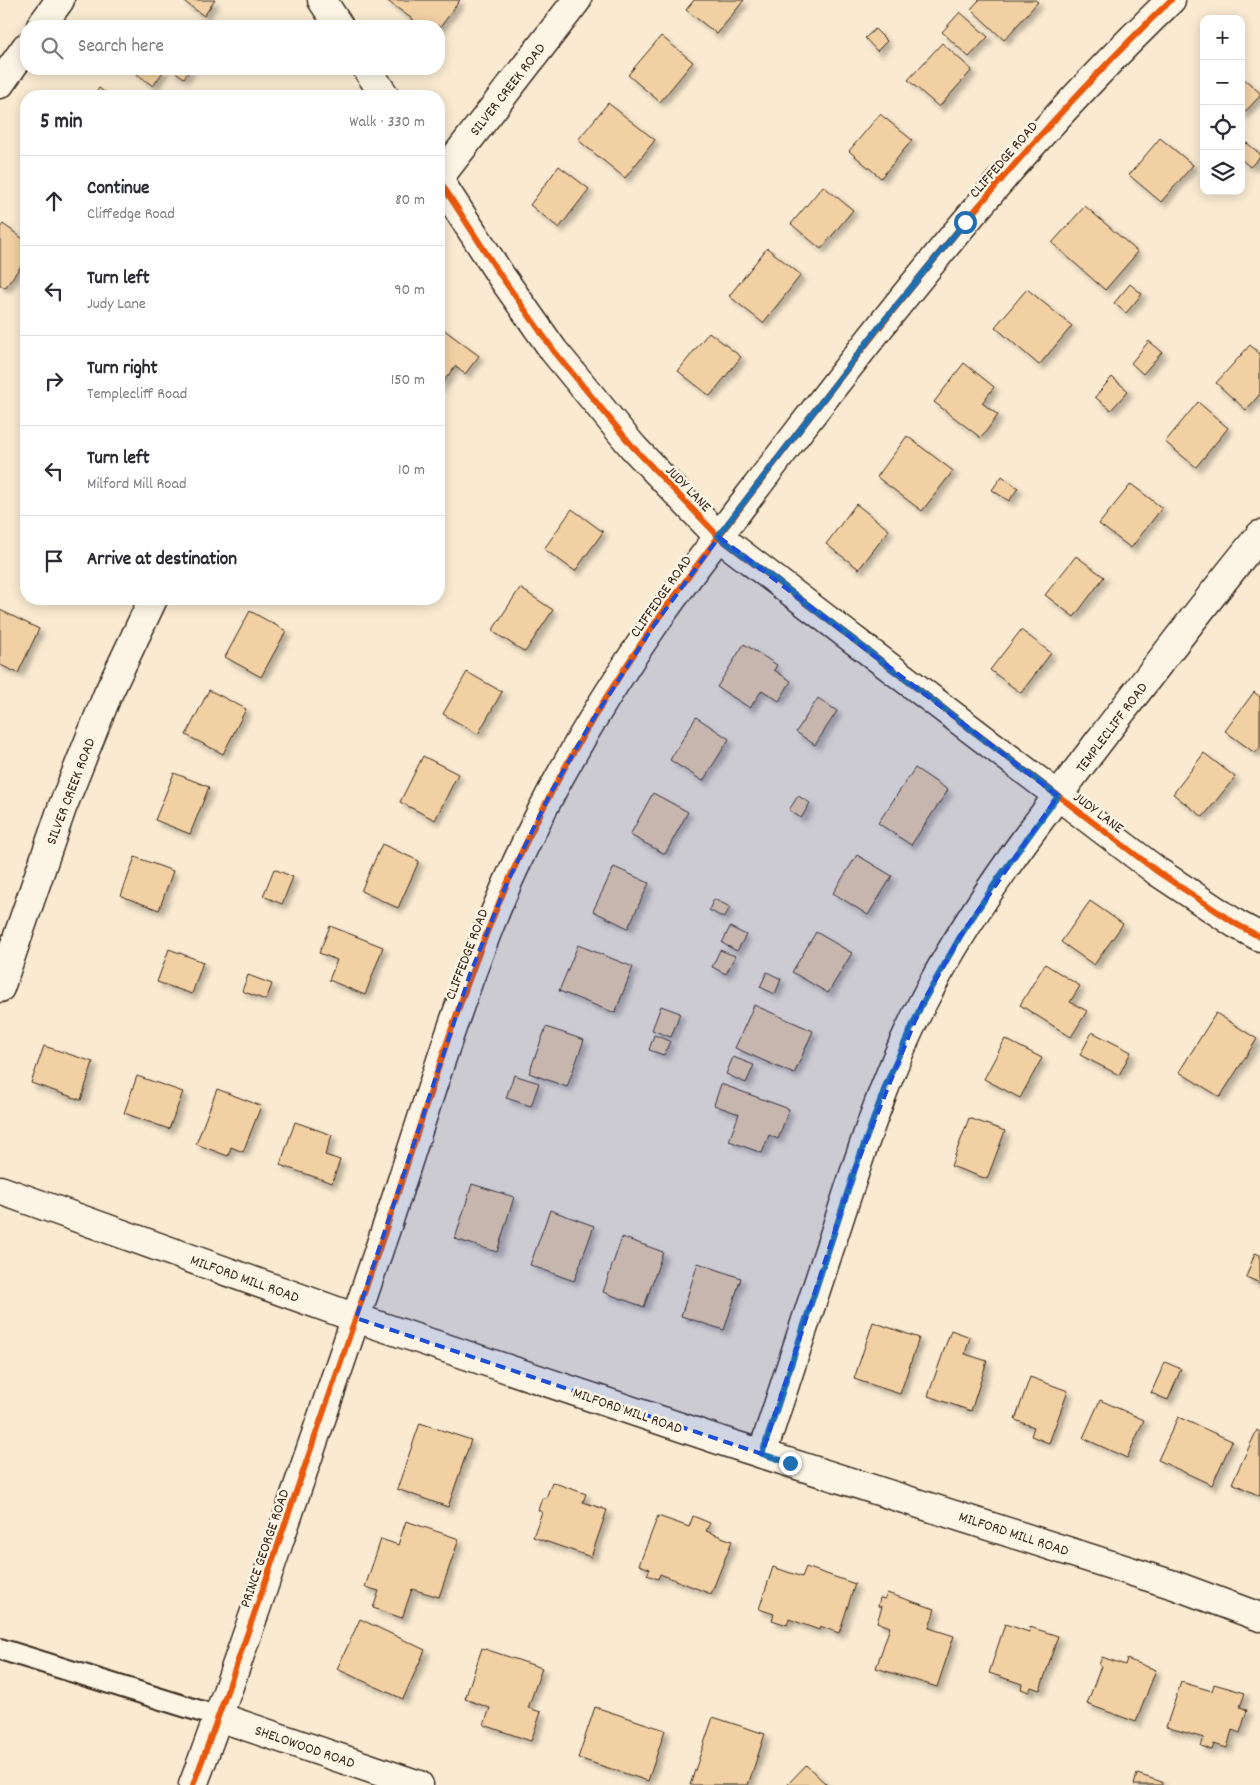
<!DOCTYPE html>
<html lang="en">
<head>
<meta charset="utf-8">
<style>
  body { margin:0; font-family:Dekko,sans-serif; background:#f7f7f7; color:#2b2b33 }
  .controls { position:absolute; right:15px; top:15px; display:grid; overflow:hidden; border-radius:10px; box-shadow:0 2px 12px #0003 }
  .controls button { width:45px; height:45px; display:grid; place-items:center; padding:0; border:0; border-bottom:1px solid #e1e1e2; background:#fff; color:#2b2b33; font:25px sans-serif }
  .stop { position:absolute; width:15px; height:15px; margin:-11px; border:4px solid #1f6fb2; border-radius:50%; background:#fff }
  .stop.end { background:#1f6fb2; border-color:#fff; box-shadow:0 1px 5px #0008 }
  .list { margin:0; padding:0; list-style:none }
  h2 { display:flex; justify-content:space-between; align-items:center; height:65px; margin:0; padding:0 20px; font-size:21px }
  h2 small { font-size:16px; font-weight:400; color:#7c7c81 }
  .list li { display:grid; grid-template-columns:32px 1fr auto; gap:15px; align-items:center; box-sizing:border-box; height:90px; padding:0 20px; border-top:1px solid #e1e1e2 }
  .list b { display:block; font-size:19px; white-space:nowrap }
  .list p { margin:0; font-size:16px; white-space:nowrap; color:#7c7c81 }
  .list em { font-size:16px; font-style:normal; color:#7c7c81 }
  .icon { flex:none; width:28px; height:28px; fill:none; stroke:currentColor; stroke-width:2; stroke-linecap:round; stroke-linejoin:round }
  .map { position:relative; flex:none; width:1260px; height:1785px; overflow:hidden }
  .search { position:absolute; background:#fff; box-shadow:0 2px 12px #0003; left:20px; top:20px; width:425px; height:55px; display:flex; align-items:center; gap:12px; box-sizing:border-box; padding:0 18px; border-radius:20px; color:#7c7c81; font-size:19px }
  .panel { position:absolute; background:#fff; box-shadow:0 2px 12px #0003; left:20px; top:90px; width:425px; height:515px; border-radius:20px }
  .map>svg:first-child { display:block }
  .building { fill:#f1d0a3; stroke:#3b2a1e; filter:url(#shadow) }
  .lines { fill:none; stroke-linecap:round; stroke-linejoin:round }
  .lane-casing { stroke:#3b2a1e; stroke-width:24 }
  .street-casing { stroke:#3b2a1e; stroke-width:31 }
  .secondary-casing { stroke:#3b2a1e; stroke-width:31 }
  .lane { stroke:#fcf5e5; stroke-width:20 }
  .street { stroke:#fcf5e5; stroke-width:28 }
  .secondary { stroke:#fcf5e5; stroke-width:28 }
  .cycleway-casing { stroke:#fcf5e5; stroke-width:9 }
  .cycleway { stroke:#e8590c; stroke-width:6 }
  .route { stroke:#1f6fb2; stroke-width:6 }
  .marked { fill:#1d4ed8; fill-opacity:0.2; stroke:#1d4ed8; stroke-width:4; stroke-dasharray:10 6; stroke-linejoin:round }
  .labels { text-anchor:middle; stroke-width:5; stroke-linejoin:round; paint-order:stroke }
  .street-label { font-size:15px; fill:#3b2a1e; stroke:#fcf5e5 }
</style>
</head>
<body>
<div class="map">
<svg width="1260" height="1785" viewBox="0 0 1260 1785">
  <defs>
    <filter id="shadow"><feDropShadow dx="4.5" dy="4.5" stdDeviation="2.5" flood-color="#0004"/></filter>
  </defs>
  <rect width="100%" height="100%" fill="#f9ead1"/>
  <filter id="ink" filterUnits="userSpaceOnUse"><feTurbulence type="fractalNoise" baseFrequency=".02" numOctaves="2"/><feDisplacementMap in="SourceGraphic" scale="10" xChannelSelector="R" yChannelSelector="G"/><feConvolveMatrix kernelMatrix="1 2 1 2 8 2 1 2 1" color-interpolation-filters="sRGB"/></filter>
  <g filter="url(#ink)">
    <g class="building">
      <path d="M182 0H215L204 16Z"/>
      <path d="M386 0H460L439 29V26H422Z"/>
      <path d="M694 0H744L717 34 686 10Z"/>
      <path d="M979 0H1035L1038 2 1004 40 971 9Z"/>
      <path d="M960 12 988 37 969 57 942 32Z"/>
      <path d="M875 29 887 41 877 51 865 38Z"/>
      <path d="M661 36 693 62 660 102 628 75Z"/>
      <path d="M942 43 972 70 939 107 908 80Z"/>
      <path d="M130 69H165L153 86Z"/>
      <path d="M171 69H191L184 78Z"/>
      <path d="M1241 76 1260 93V96L1241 116Z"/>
      <path d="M99 88 110 96H93Z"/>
      <path d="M608 103 655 140 625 178 578 140Z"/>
      <path d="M880 114 912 140 881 178 849 151Z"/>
      <path d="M1160 138 1193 165 1161 202 1129 175Z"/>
      <path d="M1247 143 1260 154V157L1250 167 1241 159V149Z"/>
      <path d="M559 166 589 189 559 228 530 205Z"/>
      <path d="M823 186 853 210 821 249 791 224Z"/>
      <path d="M1085 206 1138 252 1105 290 1052 243Z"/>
      <path d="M3 224 26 241V259L5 288 0 285V228Z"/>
      <path d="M767 248 801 275 763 323 729 296Z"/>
      <path d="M1130 284 1142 294 1126 313 1114 303Z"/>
      <path d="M1027 289 1072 326 1039 365 995 327Z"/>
      <path d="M439 326 479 356 465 374 455 366 439 388Z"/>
      <path d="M709 332 741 357 710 396 678 371Z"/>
      <path d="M1149 341 1162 352 1143 374 1131 363Z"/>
      <path d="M1250 345 1260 354V394L1246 410 1216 383Z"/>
      <path d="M964 363 994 387 982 403 998 415 981 438 934 402Z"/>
      <path d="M1112 377 1128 391 1111 410 1095 397Z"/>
      <path d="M1198 402 1228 428 1196 467 1165 442Z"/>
      <path d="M907 436 953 471 922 511 877 477Z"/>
      <path d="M1002 476 1018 488 1009 501 992 490Z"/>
      <path d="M1131 484 1162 508 1131 548 1099 524Z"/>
      <path d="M856 504 889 530 859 569 826 544Z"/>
      <path d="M572 509 603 532 575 571 544 549Z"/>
      <path d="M1076 556 1104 577 1074 617 1045 595Z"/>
      <path d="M520 588 553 610 525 652 492 631Z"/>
      <path d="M0 610 39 629 18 673 0 665Z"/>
      <path d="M250 611 286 631 261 677 225 657Z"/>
      <path d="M1021 630 1051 653 1021 693 990 670Z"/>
      <path d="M744 644 777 665 774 670 791 681 779 701 762 690 750 708 717 687Z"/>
      <path d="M467 672 502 692 478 734 443 714Z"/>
      <path d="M209 690 246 709 223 754 186 735Z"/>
      <path d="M1254 692 1260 697V747L1255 753 1225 731Z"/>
      <path d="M818 698 837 711 815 745 796 732Z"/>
      <path d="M696 717 729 739 703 781 670 760Z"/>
      <path d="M1204 753 1235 777 1203 817 1173 794Z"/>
      <path d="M423 756 458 774 435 820 400 802Z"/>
      <path d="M915 768 948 790 911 845 878 823Z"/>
      <path d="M174 773 209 787 190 834 155 820Z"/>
      <path d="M653 793 688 812 665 854 630 835Z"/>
      <path d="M798 796 810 803 801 818 789 810Z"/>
      <path d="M382 844 419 861 398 908 361 891Z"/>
      <path d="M857 855 892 876 868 915 833 893Z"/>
      <path d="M135 857 173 871 159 910 121 896Z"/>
      <path d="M614 867 649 883 628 928 593 911Z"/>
      <path d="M274 869 293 877 282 904 263 896Z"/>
      <path d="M714 899 730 907 724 918 709 910Z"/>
      <path d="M1090 901 1123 924 1094 965 1061 942Z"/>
      <path d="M330 926 383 947 365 995 329 980 337 960 319 953Z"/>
      <path d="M730 927 746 935 737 951 722 943Z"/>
      <path d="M816 932 852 953 828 993 792 972Z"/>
      <path d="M578 945 633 967 615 1013 559 991Z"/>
      <path d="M169 949 203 962 192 994 157 982Z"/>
      <path d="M720 950 735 956 726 974 712 967Z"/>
      <path d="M1045 964 1080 986 1070 1002 1087 1011 1071 1037 1020 1005Z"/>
      <path d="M767 972 781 979 775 994 760 987Z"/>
      <path d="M248 975 272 984 266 1000 242 991Z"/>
      <path d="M754 1005 813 1031 794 1074 735 1048Z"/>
      <path d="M661 1006 680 1013 671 1037 652 1030Z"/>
      <path d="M1216 1013 1257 1039 1220 1097 1179 1072Z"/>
      <path d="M546 1027 584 1040 567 1087 529 1073Z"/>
      <path d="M1092 1032 1131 1052 1119 1075 1080 1055Z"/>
      <path d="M654 1035 670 1041 664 1055 649 1050Z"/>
      <path d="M1005 1039 1042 1058 1020 1098 984 1079Z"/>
      <path d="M44 1046 93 1062 81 1100 31 1083Z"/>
      <path d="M733 1057 754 1065 746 1083 726 1074Z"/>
      <path d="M514 1075 539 1083 531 1106 506 1098Z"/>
      <path d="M137 1076 183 1092 169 1129 124 1113Z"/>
      <path d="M721 1084 789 1109 778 1139 769 1135 762 1153 729 1141 739 1114 714 1105Z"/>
      <path d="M217 1089 261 1106 243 1152 231 1147 228 1156 196 1144Z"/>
      <path d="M969 1118 1005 1131 987 1179 951 1166Z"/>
      <path d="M295 1122 332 1135 325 1155 340 1160 332 1183 280 1165Z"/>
      <path d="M472 1184 514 1197 497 1252 455 1239Z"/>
      <path d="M550 1210 594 1226 574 1281 530 1265Z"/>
      <path d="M622 1237 663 1252 644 1307 603 1292Z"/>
      <path d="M1255 1253 1260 1255V1283L1246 1277Z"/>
      <path d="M698 1263 741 1278 724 1330 681 1316Z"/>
      <path d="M873 1322 919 1338 900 1394 854 1379Z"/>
      <path d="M951 1330 970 1337 965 1354 987 1361 971 1411 928 1396Z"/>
      <path d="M1165 1362 1181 1369 1168 1400 1151 1393Z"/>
      <path d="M1030 1377 1068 1391 1049 1443 1031 1436 1034 1427 1015 1420Z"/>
      <path d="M1100 1400 1144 1420 1127 1458 1083 1438Z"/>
      <path d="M1178 1417 1232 1441 1212 1485 1158 1460Z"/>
      <path d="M420 1423 471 1440 448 1507 397 1489Z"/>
      <path d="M1257 1430 1260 1432V1496L1232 1483Z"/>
      <path d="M552 1482 586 1494 583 1502 607 1510 591 1557 533 1537 542 1512 538 1510 542 1498H546Z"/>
      <path d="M658 1516 689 1527 693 1516 710 1523 706 1531 732 1541 711 1594 660 1574 658 1579 647 1575 650 1569 639 1565Z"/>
      <path d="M406 1521 459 1539 439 1597 412 1589 402 1618 373 1608 379 1591 365 1587 381 1539 398 1545Z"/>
      <path d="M773 1567 802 1577 806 1567 855 1584 839 1633 820 1626 819 1630 789 1619 787 1625 772 1620 774 1614 759 1609Z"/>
      <path d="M887 1593 935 1609 929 1628 954 1636 937 1687 876 1668 890 1627 877 1622 882 1607 878 1606 880 1598 885 1599Z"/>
      <path d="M360 1619 425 1650 403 1699 337 1669Z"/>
      <path d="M1005 1624 1029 1632 1030 1627 1058 1636 1040 1690 1031 1687 1029 1692 1021 1689 1022 1684 989 1673Z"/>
      <path d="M482 1648 542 1668 528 1708 541 1712 531 1741 484 1725 490 1708 465 1699Z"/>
      <path d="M1102 1657 1125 1665 1127 1659 1156 1670 1136 1722 1087 1704 1101 1666 1099 1665Z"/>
      <path d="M1181 1682 1212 1691 1214 1684 1245 1693 1240 1707 1247 1710 1240 1733 1232 1730 1227 1748 1214 1744 1212 1750 1201 1746 1204 1738 1166 1727Z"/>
      <path d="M595 1707 665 1730 648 1781 578 1758Z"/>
      <path d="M713 1717 765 1734 748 1785H690Z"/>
      <path d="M806 1765 827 1785H787Z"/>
      <path d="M1137 1774 1162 1782V1785H1134Z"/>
    </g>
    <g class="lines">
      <g class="lane-casing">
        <path id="lane" d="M0 1649 219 1717"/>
      </g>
      <g class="street-casing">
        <g id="street">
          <path d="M322 0 339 26"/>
          <path d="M41 26 60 0"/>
          <path d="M367 69 385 96"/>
          <path d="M0 84 26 47"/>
          <path d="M439 178 577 0"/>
          <path d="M439 180 501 276 554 351 633 447 719 537 1158 872 1236 924 1260 937"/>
          <path d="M0 988 62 808 107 696 153 599"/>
          <path d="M762 1454C786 1380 810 1306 835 1232 860 1155 885 1076 922 1004 970 909 1036 824 1100 740 1153 671 1205 602 1260 535"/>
          <path d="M219 1717 419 1785"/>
          <path d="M193 1785C226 1698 256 1609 286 1521 321 1420 356 1318 390 1217 427 1105 460 992 507 884 547 793 598 705 655 623 699 560 746 501 792 440 910 286 1031 134 1171 0"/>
        </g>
      </g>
      <g class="secondary-casing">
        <path id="secondary" d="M0 1190 356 1318 728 1443 1174 1585 1260 1617"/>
      </g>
      <use href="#lane" class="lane"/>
      <use href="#street" class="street"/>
      <use href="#secondary" class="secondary"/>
      <g class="cycleway-casing">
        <g id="cycleway">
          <path d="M439 180 501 276 554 351 633 447 719 537 1158 872 1236 924 1260 937"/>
          <path d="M193 1785C226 1698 256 1609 286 1521 321 1420 356 1318 390 1217 427 1105 460 992 507 884 547 793 598 705 655 623 699 560 746 501 792 440 910 286 1031 134 1171 0"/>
        </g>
      </g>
      <use href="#cycleway" class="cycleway"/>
    </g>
  </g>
  <g class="lines" filter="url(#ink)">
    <path class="route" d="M790 1463 762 1454 855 1169 887 1082 922 1004 961 935 1000 876 1058 796 718 536 882 323 965 222"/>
  </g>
  <path class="marked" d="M719 537 1058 796 961 935 922 1004 855 1169 762 1454 356 1318 470 974 507 883 550 794 592 721 654 625Z"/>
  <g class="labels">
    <g class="street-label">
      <text transform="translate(507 89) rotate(-52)" y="5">SILVER CREEK ROAD</text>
      <text transform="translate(1003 159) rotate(-49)" y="5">CLIFFEDGE ROAD</text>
      <text transform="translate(689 488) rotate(46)" y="5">JUDY LANE</text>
      <text transform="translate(660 596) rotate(-55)" y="5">CLIFFEDGE ROAD</text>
      <text transform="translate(1111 727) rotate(-53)" y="5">TEMPLECLIFF ROAD</text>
      <text transform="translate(70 791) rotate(-69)" y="5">SILVER CREEK ROAD</text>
      <text transform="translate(1099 812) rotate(37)" y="5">JUDY LANE</text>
      <text transform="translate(466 954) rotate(-69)" y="5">CLIFFEDGE ROAD</text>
      <text transform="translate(245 1278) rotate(20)" y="5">MILFORD MILL ROAD</text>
      <text transform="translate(628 1410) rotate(19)" y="5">MILFORD MILL ROAD</text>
      <text transform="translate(1014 1533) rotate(18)" y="5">MILFORD MILL ROAD</text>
      <text transform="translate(264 1548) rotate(-71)" y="5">PRINCE GEORGE ROAD</text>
      <text transform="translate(305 1746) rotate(19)" y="5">SHELOWOOD ROAD</text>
    </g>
  </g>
</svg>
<div class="controls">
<button>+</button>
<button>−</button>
<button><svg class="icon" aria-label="locate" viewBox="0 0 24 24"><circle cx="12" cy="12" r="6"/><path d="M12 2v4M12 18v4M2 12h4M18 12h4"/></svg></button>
<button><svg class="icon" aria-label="layers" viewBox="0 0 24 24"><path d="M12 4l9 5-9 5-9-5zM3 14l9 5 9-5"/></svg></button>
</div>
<div class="stop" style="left:965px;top:222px"></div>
<div class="stop end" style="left:790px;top:1463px"></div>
<div class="search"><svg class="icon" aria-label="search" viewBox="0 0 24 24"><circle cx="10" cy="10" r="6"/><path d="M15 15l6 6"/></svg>Search here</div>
<section class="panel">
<h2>5 min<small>Walk · 330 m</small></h2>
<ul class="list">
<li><svg class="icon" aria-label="ahead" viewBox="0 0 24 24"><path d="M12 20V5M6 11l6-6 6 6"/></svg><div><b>Continue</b><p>Cliffedge Road</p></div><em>80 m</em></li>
<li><svg class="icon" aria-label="left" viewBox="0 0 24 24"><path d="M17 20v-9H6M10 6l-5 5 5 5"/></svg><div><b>Turn left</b><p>Judy Lane</p></div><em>90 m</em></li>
<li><svg class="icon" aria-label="right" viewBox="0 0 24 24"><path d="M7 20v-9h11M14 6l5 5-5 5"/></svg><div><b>Turn right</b><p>Templecliff Road</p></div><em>150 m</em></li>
<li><svg class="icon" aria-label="left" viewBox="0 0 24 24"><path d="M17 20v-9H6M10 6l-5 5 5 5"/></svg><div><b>Turn left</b><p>Milford Mill Road</p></div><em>10 m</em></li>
<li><svg class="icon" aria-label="arrive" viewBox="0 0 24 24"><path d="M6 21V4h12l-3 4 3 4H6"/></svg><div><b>Arrive at destination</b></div></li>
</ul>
</section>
</div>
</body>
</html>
